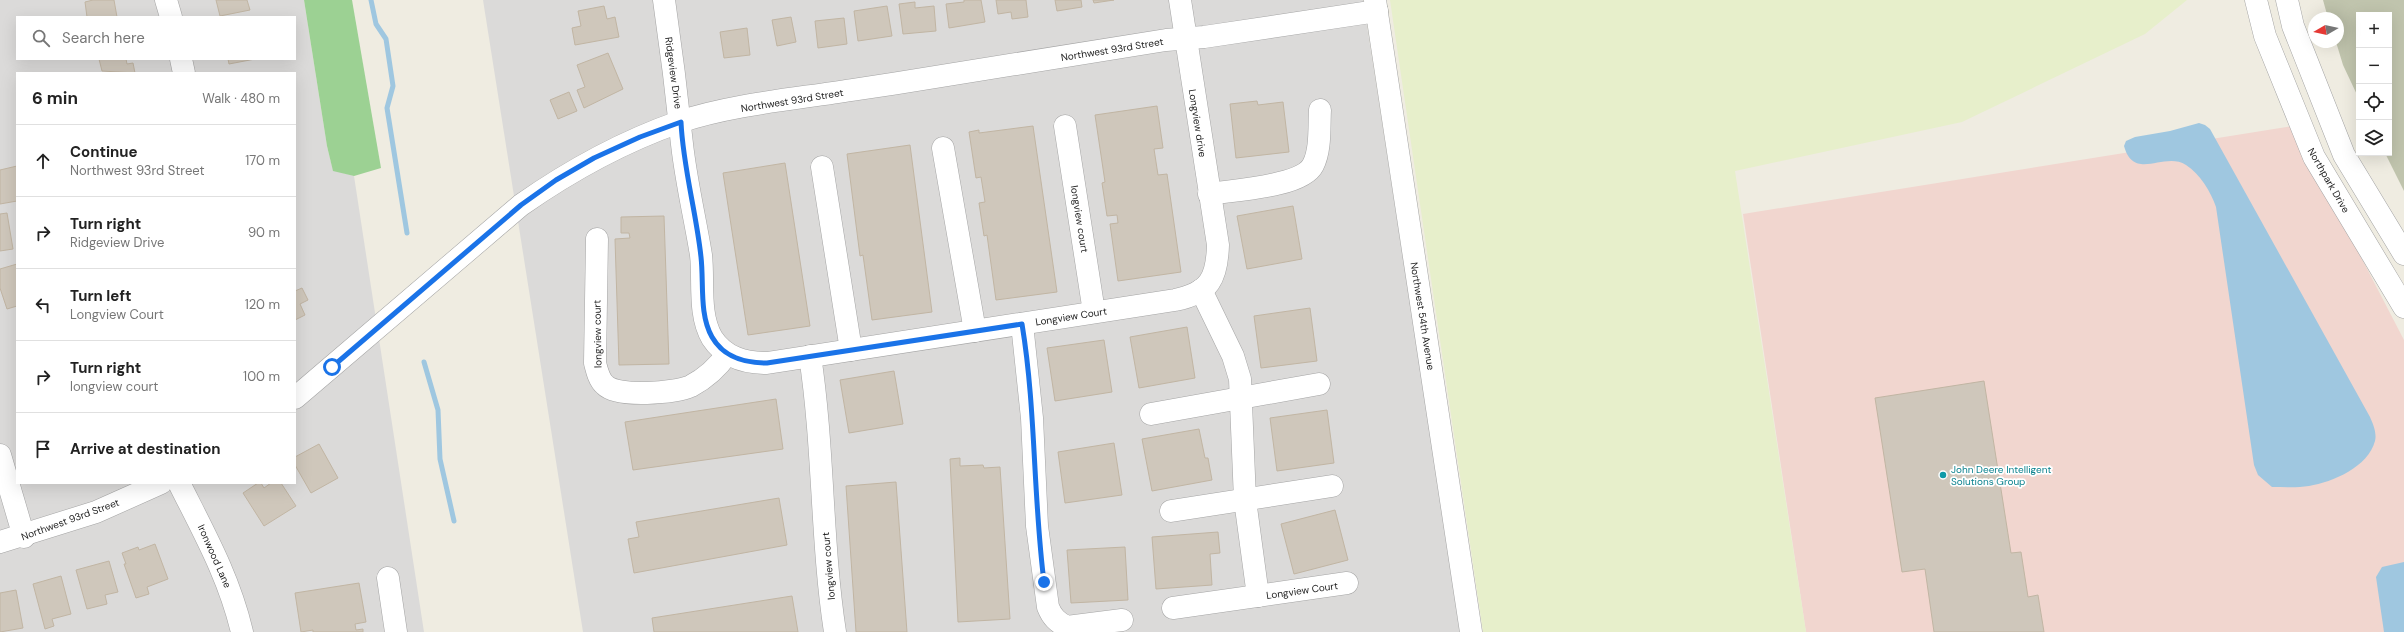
<!DOCTYPE html>
<html lang="en">
<head>
<meta charset="utf-8">
<style>
  body { margin:0; font-family:"DM Sans",sans-serif; background:#f2f2f2; color:#222 }
  .controls { position:absolute; right:12px; top:12px; display:grid; overflow:hidden; border-radius:0px; box-shadow:0 4px 16px #0002 }
  .controls button { width:36px; height:36px; display:grid; place-items:center; padding:0; border:0; border-bottom:1px solid #e0e0e0; background:#fff; color:#222; font:20px sans-serif }
  .compass { position:absolute; left:2308px; top:12px; width:36px; height:36px; border-radius:50%; background:#fff; box-shadow:0 4px 16px #0002; rotate:261deg }
  .stop { position:absolute; width:12px; height:12px; margin:-9px; border:3px solid #1a73e8; border-radius:50%; background:#fff }
  .stop.end { background:#1a73e8; border-color:#fff; box-shadow:0 1px 4px #0008 }
  .list { margin:0; padding:0; list-style:none }
  h2 { display:flex; justify-content:space-between; align-items:center; height:52px; margin:0; padding:0 16px; font-size:17px }
  h2 small { font-size:13px; font-weight:400; color:#767676 }
  .list li { display:grid; grid-template-columns:26px 1fr auto; gap:12px; align-items:center; box-sizing:border-box; height:72px; padding:0 16px; border-top:1px solid #e0e0e0 }
  .list b { display:block; font-size:15px; white-space:nowrap }
  .list p { margin:0; font-size:13px; white-space:nowrap; color:#767676 }
  .list em { font-size:13px; font-style:normal; color:#767676 }
  .icon { flex:none; width:22px; height:22px; fill:none; stroke:currentColor; stroke-width:2; stroke-linecap:round; stroke-linejoin:round }
  .map { position:relative; flex:none; width:2404px; height:632px; overflow:hidden }
  .search { position:absolute; background:#fff; box-shadow:0 4px 16px #0002; left:16px; top:16px; width:280px; height:44px; display:flex; align-items:center; gap:10px; box-sizing:border-box; padding:0 14px; border-radius:0px; color:#767676; font-size:15px }
  .panel { position:absolute; background:#fff; box-shadow:0 4px 16px #0002; left:16px; top:72px; width:280px; height:412px; border-radius:0px }
  .map>svg:first-child { display:block }
  .residential { fill:#dbdad9; fill-rule:evenodd }
  .commercial { fill:#f1d6cf }
  .construction { fill:#c0c4ad }
  .farmland { fill:#e7efcb }
  .forest { fill:#9cd193 }
  .water { fill:#9fc7e0 }
  .lines { fill:none; stroke-linecap:round; stroke-linejoin:round }
  .stream { stroke:#9fc7e0; stroke-width:5 }
  .building { fill:#cfc7bb; stroke:#c1b5a3 }
  .minor-casing { stroke:#a4a4a4; stroke-width:23 }
  .minor { stroke:#fff; stroke-width:22 }
  .route { stroke:#1a73e8; stroke-width:5 }
  .culture-dot { fill:#0f9aa8; stroke:#fff; stroke-width:1.5 }
  .labels { text-anchor:middle; stroke-width:3.5; stroke-linejoin:round; paint-order:stroke }
  .street-label { font-size:10px; fill:#1d1d1d; stroke:#fff }
  .culture-label { font-size:10px; fill:#0d838f; stroke:#fff; text-anchor:start }
</style>
</head>
<body>
<div class="map">
<svg width="2404" height="632" viewBox="0 0 2404 632">
  <rect width="100%" height="100%" fill="#efece1"/>
  <g class="residential">
    <path d="M0 0H304L327 146 333 170 354 176 424 632H0ZM17 17H295V59H17ZM17 73H295V483H17Z"/>
    <path d="M483 0H1363L1461 632H583Z"/>
  </g>
  <path class="commercial" d="M2293 126 2404 340V632H1806L1743 214Z"/>
  <path class="construction" d="M2323 0H2404V191L2385 153H2389V15H2359V99L2343 65 2336 42H2338V18H2328Z"/>
  <path class="farmland" d="M1390 0H2187L2145 34 1962 122 1735 171 1806 632H1483Z"/>
  <path class="forest" d="M304 0H352L381 168 354 176 333 171 327 146Z"/>
  <g class="water">
    <path d="M2199 123 2205 125 2210 129 2370 417C2373 424 2377 433 2375 441 2368 467 2333 482 2309 486 2297 488 2284 487 2272 487L2258 475 2254 465 2216 207C2211 192 2200 174 2186 165 2164 151 2134 182 2124 146L2126 141 2135 137 2170 131Z"/>
    <path d="M2404 562V632H2384L2376 577 2382 567Z"/>
  </g>
  <g class="lines">
    <g class="stream">
      <path d="M371 0 376 24 386 39 393 86 387 108 407 233"/>
      <path d="M424 362 438 410 440 459 454 521"/>
    </g>
  </g>
  <g class="building">
    <path d="M93 0H114L117 17H87L85 2Z"/>
    <path d="M216 0H247L250 10 220 16Z"/>
    <path d="M964 0H981L985 22 949 28 946 4 964 2Z"/>
    <path d="M996 0H1026L1028 17 1012 19 1011 12 998 14Z"/>
    <path d="M1055 0H1081L1082 7 1057 11Z"/>
    <path d="M1093 0H1114L1094 3Z"/>
    <path d="M915 2V8L934 6 936 31 903 34 899 4Z"/>
    <path d="M604 6 607 19 615 17 619 37 575 45 572 28 581 26 578 11Z"/>
    <path d="M887 6 892 36 858 41 854 11Z"/>
    <path d="M791 17 796 42 777 46 772 20Z"/>
    <path d="M844 18 847 44 818 48 815 21Z"/>
    <path d="M747 28 750 55 724 58 720 32Z"/>
    <path d="M608 53 623 89 584 108 577 90 585 87 577 65Z"/>
    <path d="M99 59H126L127 64 133 63 135 73 102 71Z"/>
    <path d="M228 59H255L229 64Z"/>
    <path d="M569 92 577 111 558 119 550 100Z"/>
    <path d="M1257 101 1258 105 1283 102 1289 152 1236 158 1230 104Z"/>
    <path d="M1157 106 1163 148 1154 149 1158 175 1167 174 1181 272 1118 281 1110 224 1118 223 1117 215 1107 216 1102 183 1105 182 1095 115Z"/>
    <path d="M1033 126 1057 292 996 300 987 235 984 236 979 203 985 202 981 177 976 178 969 132 979 130V133Z"/>
    <path d="M910 145 932 312 872 320 863 255 860 256 847 154Z"/>
    <path d="M785 163 810 326 748 335 723 173Z"/>
    <path d="M17 166V201L0 204V170Z"/>
    <path d="M1293 206 1302 259 1247 269 1237 216Z"/>
    <path d="M7 213 13 249 0 251V214Z"/>
    <path d="M664 216 669 364 619 365 615 239 630 238 629 233H621V217Z"/>
    <path d="M17 264V306L7 309 0 288V269Z"/>
    <path d="M302 288 308 300 300 304 305 315 295 320V291Z"/>
    <path d="M1310 308 1317 361 1261 368 1254 316Z"/>
    <path d="M1187 327 1195 378 1139 388 1130 337Z"/>
    <path d="M1104 340 1112 392 1055 401 1047 348Z"/>
    <path d="M894 371 903 424 849 433 840 380Z"/>
    <path d="M1984 381 2011 553 2021 552 2028 597 2038 595 2044 632H1934L1925 569 1902 572 1875 398Z"/>
    <path d="M776 399 783 449 633 470 625 422Z"/>
    <path d="M1327 410 1334 463 1277 471 1270 418Z"/>
    <path d="M1199 429 1205 458H1208L1212 480 1152 491 1142 439Z"/>
    <path d="M1114 443 1122 495 1065 503 1058 452Z"/>
    <path d="M319 444 338 478 311 493 295 465V457Z"/>
    <path d="M960 458V466L983 465 984 468 1000 467 1010 619 958 622 950 459Z"/>
    <path d="M896 482 907 632H856L846 486Z"/>
    <path d="M258 483H261L264 488 271 483H281L296 506 264 526 243 493Z"/>
    <path d="M779 498 787 545 634 573 628 539 639 537 636 522Z"/>
    <path d="M1335 510 1348 560 1294 574 1281 524Z"/>
    <path d="M1218 532 1220 553 1210 554 1212 585 1156 589 1152 537Z"/>
    <path d="M155 544 168 579 147 587 149 594 136 598 124 564H126L122 553 138 547 139 550Z"/>
    <path d="M1125 547 1128 600 1071 603 1067 550Z"/>
    <path d="M109 561 118 592 105 595 107 604 87 609 76 570Z"/>
    <path d="M61 576 71 614 52 619 54 626 45 629 33 584Z"/>
    <path d="M359 583 366 622 355 624 356 630 363 629V632H313V630L301 632 295 593Z"/>
    <path d="M16 590 23 628 0 632V593Z"/>
    <path d="M792 596 798 632H654L652 618Z"/>
  </g>
  <g class="lines">
    <g class="minor-casing">
      <g id="minor">
        <path d="M166 0 171 17"/>
        <path d="M664 0C671 48 677 96 682 144 686 181 695 218 701 255 704 281 698 314 712 338 725 358 745 363 767 363L1175 300C1210 293 1217 278 1218 245L1180 0"/>
        <path d="M1375 0 1471 632"/>
        <path d="M2256 0 2265 36 2314 157 2404 307"/>
        <path d="M2287 0 2293 26 2344 155 2404 254"/>
        <path d="M181 59 184 73"/>
        <path d="M1065 126 1094 312"/>
        <path d="M943 148 975 331"/>
        <path d="M822 167 851 350"/>
        <path d="M1209 194C1233 190 1302 187 1313 165 1321 150 1319 126 1320 110"/>
        <path d="M597 239 595 363C597 371 599 380 605 385 618 398 675 393 691 386 706 378 718 367 727 354"/>
        <path d="M1201 290 1233 356 1240 379 1245 500 1258 596"/>
        <path d="M1022 324 1032 418 1037 526 1048 607C1052 617 1057 622 1067 627L1122 620"/>
        <path d="M810 356C824 448 821 541 835 632"/>
        <path d="M295 398 521 205C571 170 622 142 679 122 733 104 796 99 852 90 957 74 1062 57 1166 40L1204 37 1377 11"/>
        <path d="M1151 414 1319 384"/>
        <path d="M0 455 24 537"/>
        <path d="M179 483C204 533 229 577 242 632"/>
        <path d="M1171 511 1332 486"/>
        <path d="M0 542 96 512 161 483"/>
        <path d="M388 578 396 632"/>
        <path d="M1173 608 1347 583"/>
      </g>
    </g>
    <use href="#minor" class="minor"/>
  </g>
  <g class="lines">
    <path class="route" d="M332 367 521 205 556 180 594 158 640 137 681 122C683 167 696 211 701 257 704 283 699 314 712 337 724 358 745 363 767 363L1022 324C1036 409 1033 496 1044 582"/>
  </g>
  <circle class="culture-dot" cx="1943" cy="475" r="4"/>
  <g class="labels">
    <g class="street-label">
      <text transform="translate(1112 49) rotate(-9)" y="4">Northwest 93rd Street</text>
      <text transform="translate(674 73) rotate(82)" y="4">Ridgeview Drive</text>
      <text transform="translate(792 100) rotate(-9)" y="4">Northwest 93rd Street</text>
      <text transform="translate(1198 123) rotate(81)" y="4">Longview drive</text>
      <text transform="translate(2329 180) rotate(60)" y="4">Northpark Drive</text>
      <text transform="translate(1080 219) rotate(81)" y="4">longview court</text>
      <text transform="translate(1071 316) rotate(-9)" y="4">Longview Court</text>
      <text transform="translate(1423 316) rotate(81)" y="4">Northwest 54th Avenue</text>
      <text transform="translate(597 334) rotate(-91)" y="4">longview court</text>
      <text transform="translate(70 519) rotate(-20)" y="4">Northwest 93rd Street</text>
      <text transform="translate(215 556) rotate(66)" y="4">Ironwood Lane</text>
      <text transform="translate(828 566) rotate(-95)" y="4">longview court</text>
      <text transform="translate(1302 590) rotate(-8)" y="4">Longview Court</text>
    </g>
    <g class="culture-label">
      <text x="1951" y="473">John Deere Intelligent<tspan x="1951" dy="12">Solutions Group</tspan></text>
    </g>
  </g>
</svg>
<div class="controls">
<button>+</button>
<button>−</button>
<button><svg class="icon" aria-label="locate" viewBox="0 0 24 24"><circle cx="12" cy="12" r="6"/><path d="M12 2v4M12 18v4M2 12h4M18 12h4"/></svg></button>
<button><svg class="icon" aria-label="layers" viewBox="0 0 24 24"><path d="M12 4l9 5-9 5-9-5zM3 14l9 5 9-5"/></svg></button>
</div>
<svg class="compass" viewBox="-18 -18 36 36"><path d="M0-13l5 13h-10z" fill="#e53935"/><path d="M0 13l5-13h-10z" fill="#767676"/></svg>
<div class="stop" style="left:332px;top:367px"></div>
<div class="stop end" style="left:1044px;top:582px"></div>
<div class="search"><svg class="icon" aria-label="search" viewBox="0 0 24 24"><circle cx="10" cy="10" r="6"/><path d="M15 15l6 6"/></svg>Search here</div>
<section class="panel">
<h2>6 min<small>Walk · 480 m</small></h2>
<ul class="list">
<li><svg class="icon" aria-label="ahead" viewBox="0 0 24 24"><path d="M12 20V5M6 11l6-6 6 6"/></svg><div><b>Continue</b><p>Northwest 93rd Street</p></div><em>170 m</em></li>
<li><svg class="icon" aria-label="right" viewBox="0 0 24 24"><path d="M7 20v-9h11M14 6l5 5-5 5"/></svg><div><b>Turn right</b><p>Ridgeview Drive</p></div><em>90 m</em></li>
<li><svg class="icon" aria-label="left" viewBox="0 0 24 24"><path d="M17 20v-9H6M10 6l-5 5 5 5"/></svg><div><b>Turn left</b><p>Longview Court</p></div><em>120 m</em></li>
<li><svg class="icon" aria-label="right" viewBox="0 0 24 24"><path d="M7 20v-9h11M14 6l5 5-5 5"/></svg><div><b>Turn right</b><p>longview court</p></div><em>100 m</em></li>
<li><svg class="icon" aria-label="arrive" viewBox="0 0 24 24"><path d="M6 21V4h12l-3 4 3 4H6"/></svg><div><b>Arrive at destination</b></div></li>
</ul>
</section>
</div>
</body>
</html>
